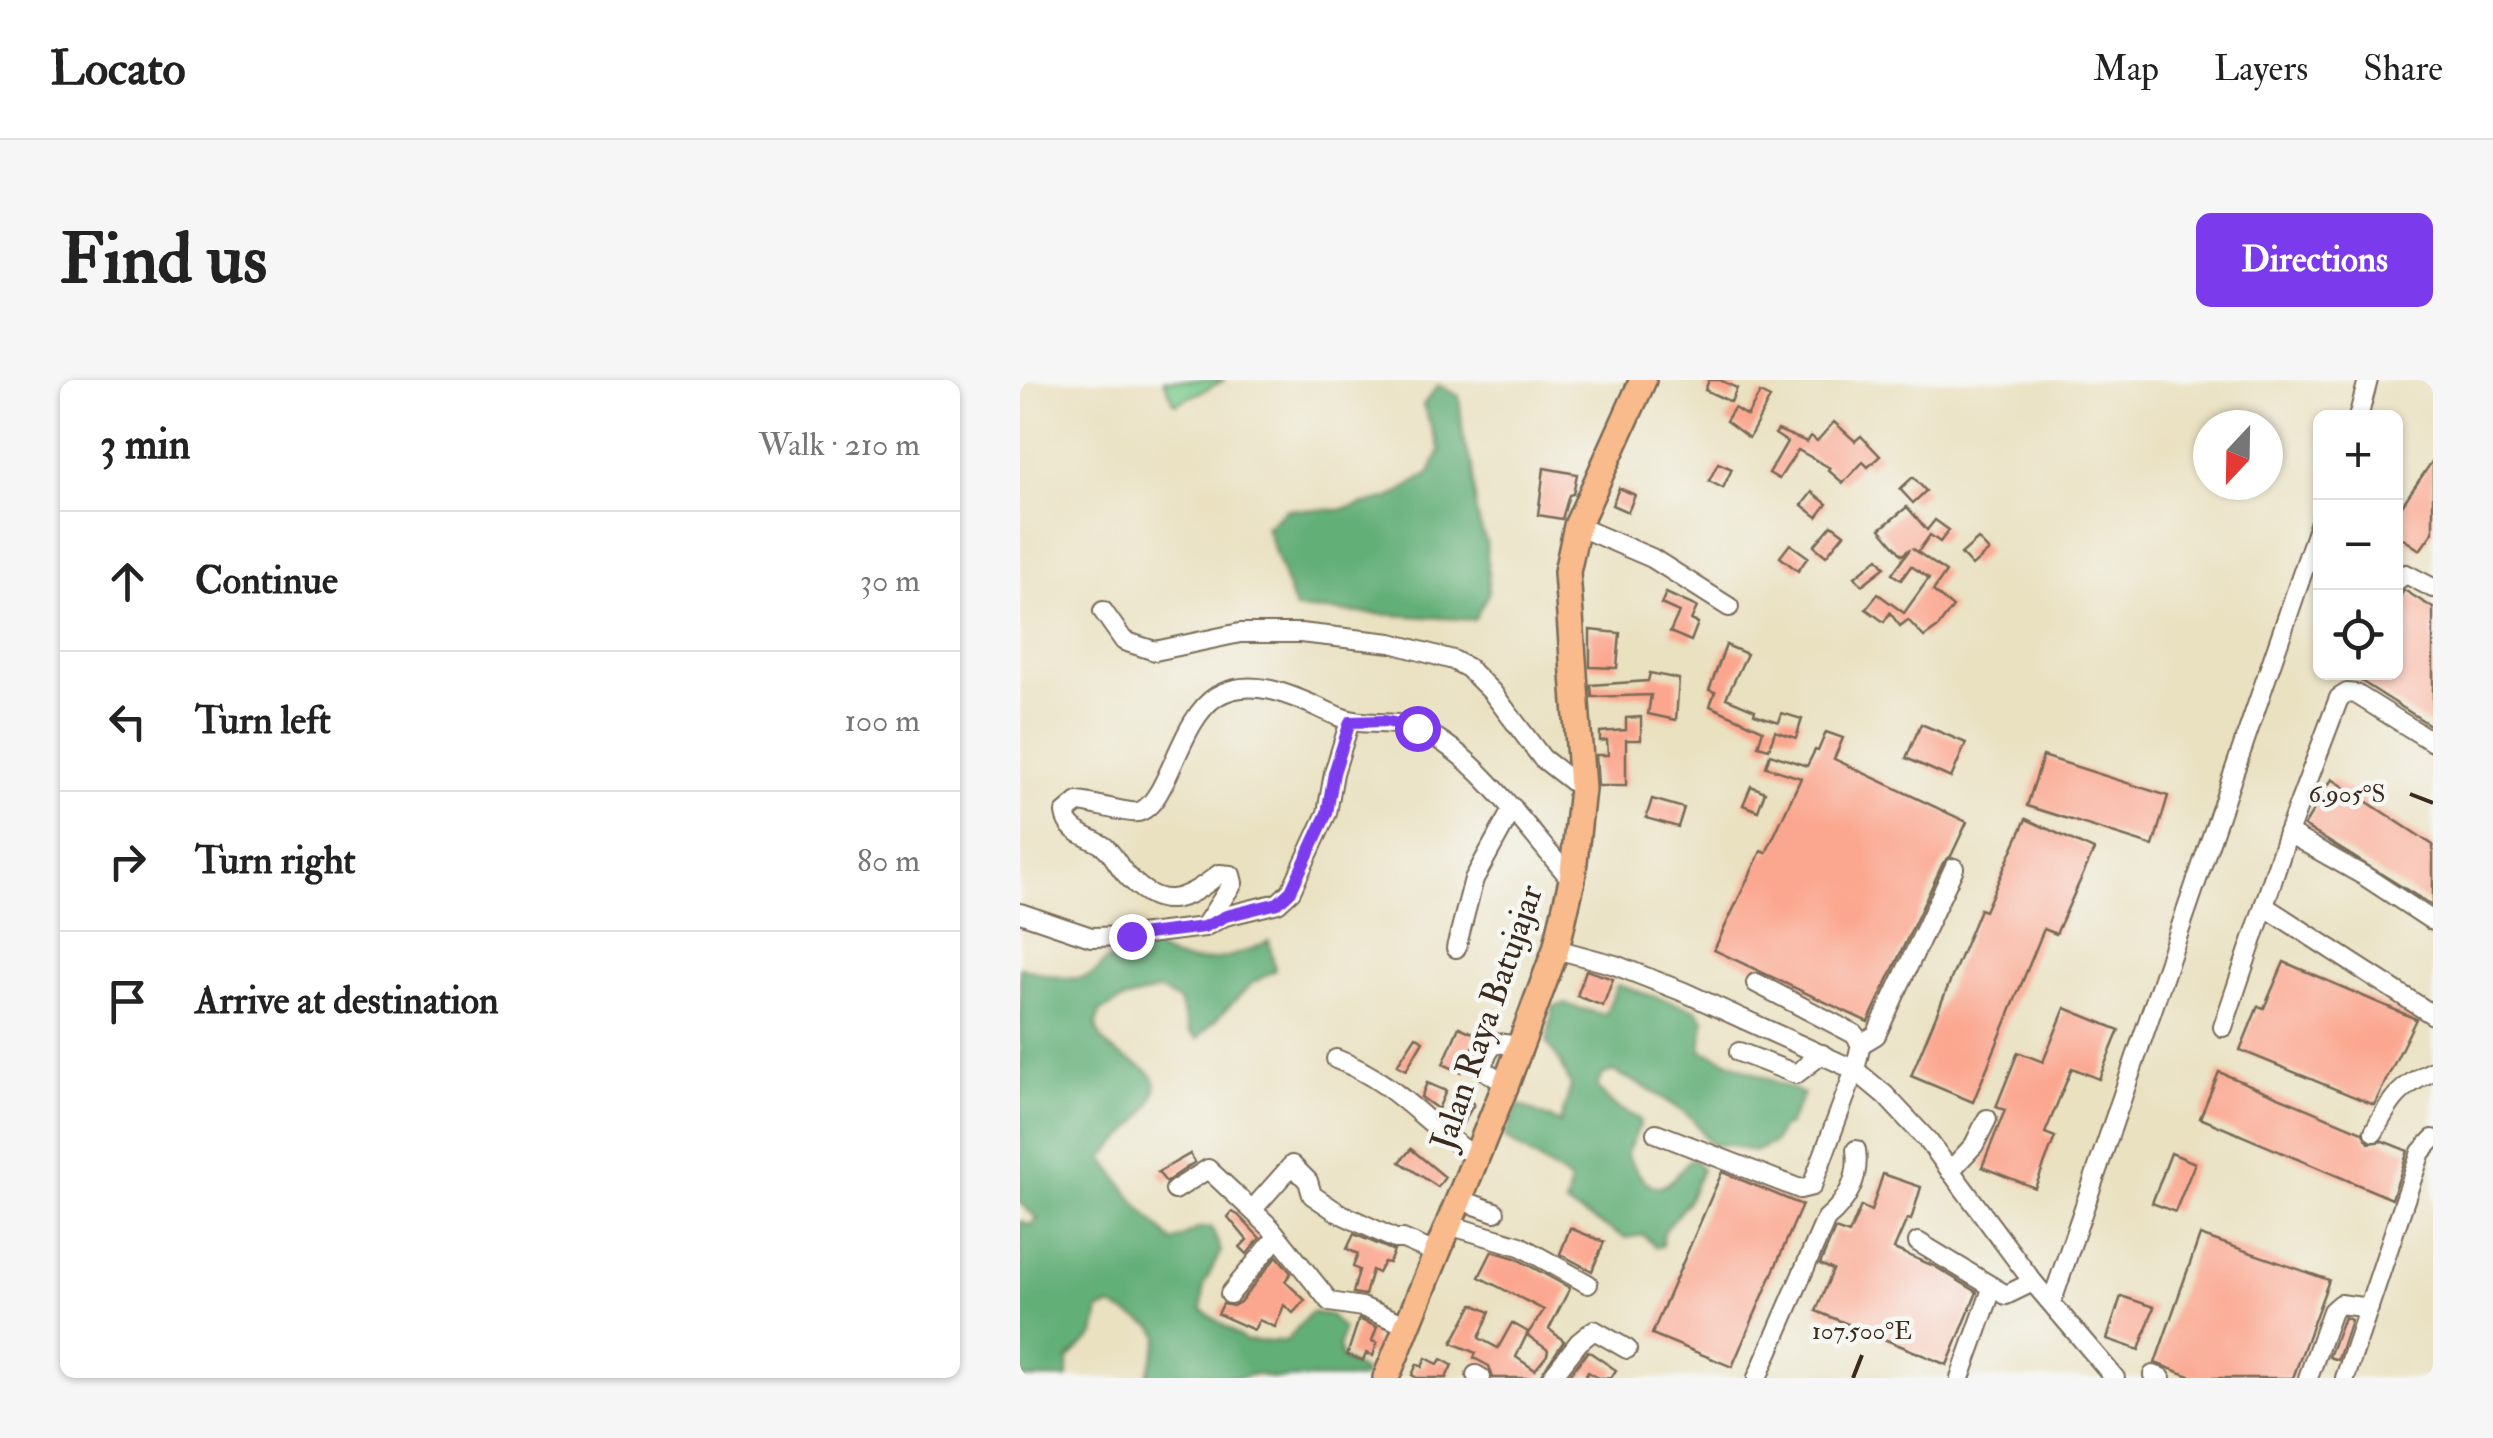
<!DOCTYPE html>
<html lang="en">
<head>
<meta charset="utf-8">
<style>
  body { margin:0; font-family:"IM FELL Double Pica",serif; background:#f6f6f6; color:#222 }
  .controls { position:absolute; right:30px; top:30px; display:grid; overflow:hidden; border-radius:15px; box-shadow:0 2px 8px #0004 }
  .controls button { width:90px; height:90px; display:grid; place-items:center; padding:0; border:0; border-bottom:2px solid #e0e0e0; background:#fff; color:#222; font:50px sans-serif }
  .compass { position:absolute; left:1173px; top:30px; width:90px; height:90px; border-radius:50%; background:#fff; box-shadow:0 2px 8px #0004; rotate:202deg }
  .stop { position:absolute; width:30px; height:30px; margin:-22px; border:8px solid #7c3aed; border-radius:50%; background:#fff }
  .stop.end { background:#7c3aed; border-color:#fff; box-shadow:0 2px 10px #0008 }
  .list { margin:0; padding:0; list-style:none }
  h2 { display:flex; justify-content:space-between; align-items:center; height:130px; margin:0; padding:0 40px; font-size:42px }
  h2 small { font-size:32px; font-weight:400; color:#767676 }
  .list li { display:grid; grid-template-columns:65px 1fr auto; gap:30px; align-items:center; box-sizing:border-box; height:140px; padding:0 40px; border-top:2px solid #e0e0e0 }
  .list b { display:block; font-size:38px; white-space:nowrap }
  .list em { font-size:32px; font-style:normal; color:#767676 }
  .icon { flex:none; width:55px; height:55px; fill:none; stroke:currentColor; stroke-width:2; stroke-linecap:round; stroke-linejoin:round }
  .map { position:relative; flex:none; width:1413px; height:998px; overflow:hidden; border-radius:15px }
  header { display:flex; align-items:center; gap:60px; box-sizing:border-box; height:140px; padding:0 50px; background:#fff; border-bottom:2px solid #e0e0e0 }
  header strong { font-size:48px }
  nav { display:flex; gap:55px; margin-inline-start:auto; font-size:35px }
  .intro { display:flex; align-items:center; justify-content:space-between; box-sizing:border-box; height:240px; padding:0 60px }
  h1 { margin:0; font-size:70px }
  .button { padding:25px 45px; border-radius:15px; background:#7c3aed; color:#fff; font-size:35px; font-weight:700 }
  main { display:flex; gap:60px; padding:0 60px }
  aside { flex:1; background:#fff; border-radius:15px; box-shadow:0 2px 8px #0004 }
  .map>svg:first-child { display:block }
  .green { fill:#7acb8d; stroke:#5a7a56; stroke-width:2.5 }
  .forest { fill:#63af78; stroke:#4f6c4b; stroke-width:2.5 }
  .building { fill:#fba790 }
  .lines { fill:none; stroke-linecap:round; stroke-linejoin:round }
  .minor-casing { stroke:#786a57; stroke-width:22 }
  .highway-casing { stroke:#786a57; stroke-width:30 }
  .minor { stroke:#fff; stroke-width:18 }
  .highway { stroke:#fabb8c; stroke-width:25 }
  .route { stroke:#7c3aed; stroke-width:12 }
  .ticks { fill:none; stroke:#3b2a1e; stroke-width:4 }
  .labels { text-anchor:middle; stroke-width:9; stroke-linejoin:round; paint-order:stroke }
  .street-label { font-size:35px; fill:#3b2a1e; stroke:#f6f6f2 }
  .ticks-label { font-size:25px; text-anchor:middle; fill:#3b2a1e; stroke:#f6f6f2; stroke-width:9; stroke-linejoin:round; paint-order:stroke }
</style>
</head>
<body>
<header>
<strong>Locato</strong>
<nav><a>Map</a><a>Layers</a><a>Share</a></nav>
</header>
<div class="intro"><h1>Find us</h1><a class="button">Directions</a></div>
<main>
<aside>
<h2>3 min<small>Walk · 210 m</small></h2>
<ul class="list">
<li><svg class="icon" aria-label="ahead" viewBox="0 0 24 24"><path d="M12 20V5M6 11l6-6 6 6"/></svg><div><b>Continue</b></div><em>30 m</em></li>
<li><svg class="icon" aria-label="left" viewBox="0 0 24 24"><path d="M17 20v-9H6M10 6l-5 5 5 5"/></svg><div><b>Turn left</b></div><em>100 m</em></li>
<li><svg class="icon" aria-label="right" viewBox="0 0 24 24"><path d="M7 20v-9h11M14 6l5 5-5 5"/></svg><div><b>Turn right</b></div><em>80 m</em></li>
<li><svg class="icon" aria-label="arrive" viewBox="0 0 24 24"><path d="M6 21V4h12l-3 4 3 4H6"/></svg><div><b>Arrive at destination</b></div></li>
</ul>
</aside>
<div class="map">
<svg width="1413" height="998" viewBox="0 0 1413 998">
  <rect width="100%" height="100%" fill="#f6f6f2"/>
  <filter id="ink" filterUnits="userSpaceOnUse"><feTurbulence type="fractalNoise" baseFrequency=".01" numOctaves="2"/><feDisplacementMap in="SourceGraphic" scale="20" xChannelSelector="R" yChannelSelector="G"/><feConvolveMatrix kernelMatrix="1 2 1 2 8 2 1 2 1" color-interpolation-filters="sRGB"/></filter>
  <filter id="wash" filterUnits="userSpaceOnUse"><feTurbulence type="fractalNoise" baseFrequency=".0048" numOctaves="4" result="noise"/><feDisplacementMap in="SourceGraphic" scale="40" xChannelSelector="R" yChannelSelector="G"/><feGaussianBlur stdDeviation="2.25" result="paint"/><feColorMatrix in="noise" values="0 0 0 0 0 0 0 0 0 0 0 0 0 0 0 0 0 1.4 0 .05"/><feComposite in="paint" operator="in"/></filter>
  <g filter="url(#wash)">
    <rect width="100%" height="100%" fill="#eae1c1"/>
    <path class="green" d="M144 0H205L155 24Z"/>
    <g class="forest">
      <path d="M418 5 439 16 444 64 453 86 456 135 466 162 469 212 454 240 275 229 246 147 267 129 319 130 370 118 410 93 420 70 403 25Z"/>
      <path d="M249 561 255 590 231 604 177 659 169 651 159 621 139 610 100 621 80 632 76 644C84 692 162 676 126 731 115 749 96 763 83 778L118 826 153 862 179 848 191 847 201 871 184 905 182 930 226 961H266L291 932 310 935 323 949 319 966 321 978 344 992 342 998H252L236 994 216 998 182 995 174 998H126L140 957 134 947 91 926 79 930 74 955 48 979V998H0V841L11 845 18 839 0 823V587C25 594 68 611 84 582L107 574H119L130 564C165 594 212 579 249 561Z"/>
      <path d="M597 605 677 630 684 640 681 670 784 714 768 745 762 747 753 763 734 772 710 765H692C683 757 681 747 672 739 649 719 620 704 593 691L582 695 577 706C588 724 600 730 619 739L620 745 606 774C629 813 641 820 669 780H675L682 790 668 821 643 853 642 866 636 867 623 855 606 858 546 825 550 804 547 799 485 758 497 724 540 743 551 706 541 683 527 663 533 627 544 624 585 635Z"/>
    </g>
    <g id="blocks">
      <g class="building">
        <path d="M689 0H700L717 8 711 22 685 10Z"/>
        <path d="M740 13 750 18 729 58 706 41 714 28 727 36Z"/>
        <path d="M814 42 835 61 841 56 860 76 848 87 843 82 823 103 808 90 810 88 778 70 759 99 749 93 767 62 755 54 758 50 787 62 791 56 797 61Z"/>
        <path d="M1413 80V152L1400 170 1376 154V134Z"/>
        <path d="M698 83 712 89 703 108 689 101Z"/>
        <path d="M524 88 557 94 553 114 549 115 542 139 518 135Z"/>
        <path d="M893 97 906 111 893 123 880 109Z"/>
        <path d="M599 108 615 115 608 132 592 125Z"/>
        <path d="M792 112 807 124 797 137 782 125Z"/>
        <path d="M887 127 907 150 915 140 929 150 920 162 910 155 898 172 892 168 926 192 913 211 933 227 918 247 904 257 888 240 880 246 870 233 864 242 846 229 858 214 884 233 909 198 891 186 881 200 872 194 890 169 882 175 860 149Z"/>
        <path d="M812 145 824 154 806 176 794 166Z"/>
        <path d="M958 159 969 171 952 186 941 174Z"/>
        <path d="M770 164 788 177 778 191 760 177Z"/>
        <path d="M858 178 865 187 842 205 835 197Z"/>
        <path d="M1384 210 1413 228V347L1327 292H1376V224Z"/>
        <path d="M646 213 677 227 671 240 678 243 671 261 650 252 659 232 641 224Z"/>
        <path d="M570 250 600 253 597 288 570 287Z"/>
        <path d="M706 265 727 274 706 318 735 330 734 334 759 342 762 333 782 339 776 358 755 351 749 369 738 366 743 350 690 326 695 312 689 310Z"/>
        <path d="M630 293 659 299 656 340 628 334 631 315 572 317 571 305 628 301Z"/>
        <path d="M621 337V360H606V406H578L576 375H588L587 360 580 361V352L606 350V338Z"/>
        <path d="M901 344 946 363 931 398 886 378Z"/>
        <path d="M806 352 823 358 814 379 947 442 931 476 923 483 848 642 694 570 741 471 746 473 781 398 746 387 750 374 787 386 795 370 798 371Z"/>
        <path d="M1023 376 1148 416 1133 466 1007 426Z"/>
        <path d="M1312 399 1413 465V526L1284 446Z"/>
        <path d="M731 406 745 412 738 431 723 425Z"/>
        <path d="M632 419 664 428 658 447 626 438Z"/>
        <path d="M1006 439 1074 470 1036 554 1024 549 953 722 891 696 960 529 965 531Z"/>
        <path d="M1264 582 1396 639 1354 725 1220 670 1238 626 1244 628Z"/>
        <path d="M566 590 593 599 583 626 557 616Z"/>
        <path d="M1045 628 1099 650 1079 699 1052 688 1025 753 1035 757 1015 808 962 787 985 730 976 727 998 672 1023 682Z"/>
        <path d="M439 647 458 655 441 692 423 684Z"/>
        <path d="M396 656 403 661 386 690 377 685Z"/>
        <path d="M1199 692 1342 752 1349 763 1363 761 1388 771 1372 819 1180 738Z"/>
        <path d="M407 703 426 711 418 729 401 717Z"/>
        <path d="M444 717 454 724 439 750 430 742Z"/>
        <path d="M391 769 425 797 418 807 380 782Z"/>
        <path d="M1151 773 1175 783 1155 832 1132 823Z"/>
        <path d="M170 774 175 782 146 802 138 792Z"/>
        <path d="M702 792 782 825 712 987 632 954Z"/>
        <path d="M863 794 901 807 891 840 887 839 874 869 914 886 957 912 927 985 796 931 813 890 800 884 815 849 829 854 841 826 851 831Z"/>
        <path d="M212 832 218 835 240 858 227 874 220 867 227 860 208 837Z"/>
        <path d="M550 848 584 862 572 891 540 874Z"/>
        <path d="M334 854 374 871 369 883 364 882 358 893 352 890 345 915 333 913 339 890 333 887 338 874 327 869Z"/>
        <path d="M1180 855 1309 900 1273 998H1175L1135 983Z"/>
        <path d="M472 871 495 878 550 908 529 949 544 961 519 998H473L469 986 454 978 456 973 432 963 453 924 470 932 459 958 478 968 492 943 508 952 496 977 515 990 527 975 528 970 507 955 524 930 459 897Z"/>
        <path d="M257 876 271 893 265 901 285 920 273 933 264 925 255 947 239 940 234 950 198 934 203 924 213 926 220 922Z"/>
        <path d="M1101 916 1134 927 1119 970 1087 959Z"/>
        <path d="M1324 937 1331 940 1318 980 1309 977Z"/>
        <path d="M339 939 357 947 352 961 357 963 353 976 346 973 343 981 327 975Z"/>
        <path d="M568 971 596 990 591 998H578L568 992 564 998H547Z"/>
        <path d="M406 978 418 984 421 979 432 985 426 998H397L392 995 397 984 402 987Z"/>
      </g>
    </g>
  </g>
  <g filter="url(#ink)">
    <use href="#blocks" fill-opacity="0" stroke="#786a57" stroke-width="2.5"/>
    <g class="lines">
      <g class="minor-casing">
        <g id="minor">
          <path d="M1338 38 1348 0"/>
          <path d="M557 146 632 178 709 227"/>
          <path d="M1376 201 1386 194 1413 208"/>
          <path d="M83 231 104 261 135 271 220 253H280L371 263 433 280 448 288 472 312 522 378 562 409"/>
          <path d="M1413 362 1336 314 1327 313 1319 318 1268 453 1244 526 1413 635"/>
          <path d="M1268 453 1346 497 1413 541"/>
          <path d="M0 533 71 557 111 556 184 547 205 536 258 523 271 511 307 433 314 393 330 341"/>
          <path d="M184 547 213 503 211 495 199 494C163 523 139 532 105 493 98 485 93 474 85 467 70 456 48 454 45 433L58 422C72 423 109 434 118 432 148 425 159 339 197 316 236 293 284 322 320 337 343 347 370 339 395 348 452 367 511 455 552 500"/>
          <path d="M436 568 454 499 493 428"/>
          <path d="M536 569 595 585 664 612 835 690 865 715 909 762 1013 902 1095 998"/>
          <path d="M1203 647 1244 526"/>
          <path d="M841 664 856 655 934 488"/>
          <path d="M719 672 776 694 802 674"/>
          <path d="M316 679C378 703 404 744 456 777"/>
          <path d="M486 704 464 690C464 679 467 669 477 663L498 666"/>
          <path d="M1354 752C1370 720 1380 706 1413 691"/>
          <path d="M636 753 780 809 792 806 835 690 841 664 834 654 736 603"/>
          <path d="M930 791 954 765 967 739"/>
          <path d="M155 810 188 789 250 847 310 922 342 927 389 946"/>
          <path d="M438 819 475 832"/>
          <path d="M233 829 272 785 288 801 292 815 317 832 375 859H383L418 874"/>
          <path d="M429 845 500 866 568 904"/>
          <path d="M898 862 986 915 1013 902"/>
          <path d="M210 914 257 857"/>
          <path d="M1032 921 1300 142"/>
          <path d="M456 995 461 998"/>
          <path d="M1133 995 1141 998"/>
          <path d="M531 998 559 962 574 950 607 969"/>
          <path d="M737 998 806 839C827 822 840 798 836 770"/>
          <path d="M940 998 972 909"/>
          <path d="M1288 998 1312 931 1320 924 1349 928"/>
          <path d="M1325 998 1401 772 1413 759"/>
        </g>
      </g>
      <g class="highway-casing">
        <path id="highway" d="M366 998 486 704 536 569 552 500 562 409 547 192 557 146 623 0"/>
      </g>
      <use href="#minor" class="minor"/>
      <use href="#highway" class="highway"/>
    </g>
  </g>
  <g class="lines" filter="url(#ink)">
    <path class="route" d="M111 556 184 547 206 536 258 523 271 511 307 433 314 393 330 342 365 341 397 348"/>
  </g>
  <path class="ticks" d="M1390 414 1413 423M833 998 842 975"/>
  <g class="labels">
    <g class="street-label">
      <text transform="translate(466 637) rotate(-71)" y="12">Jalan Raya Batujajar</text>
    </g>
  </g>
  <g class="ticks-label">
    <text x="1327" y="422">6.905°S</text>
    <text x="842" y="959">107.500°E</text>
  </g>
</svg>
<div class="controls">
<button>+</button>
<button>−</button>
<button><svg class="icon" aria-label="locate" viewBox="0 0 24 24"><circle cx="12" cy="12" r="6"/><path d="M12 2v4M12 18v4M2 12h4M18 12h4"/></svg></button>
</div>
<svg class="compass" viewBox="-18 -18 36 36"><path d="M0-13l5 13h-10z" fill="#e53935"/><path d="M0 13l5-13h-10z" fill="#767676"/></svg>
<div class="stop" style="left:397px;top:348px"></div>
<div class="stop end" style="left:111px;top:556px"></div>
</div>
</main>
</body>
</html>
